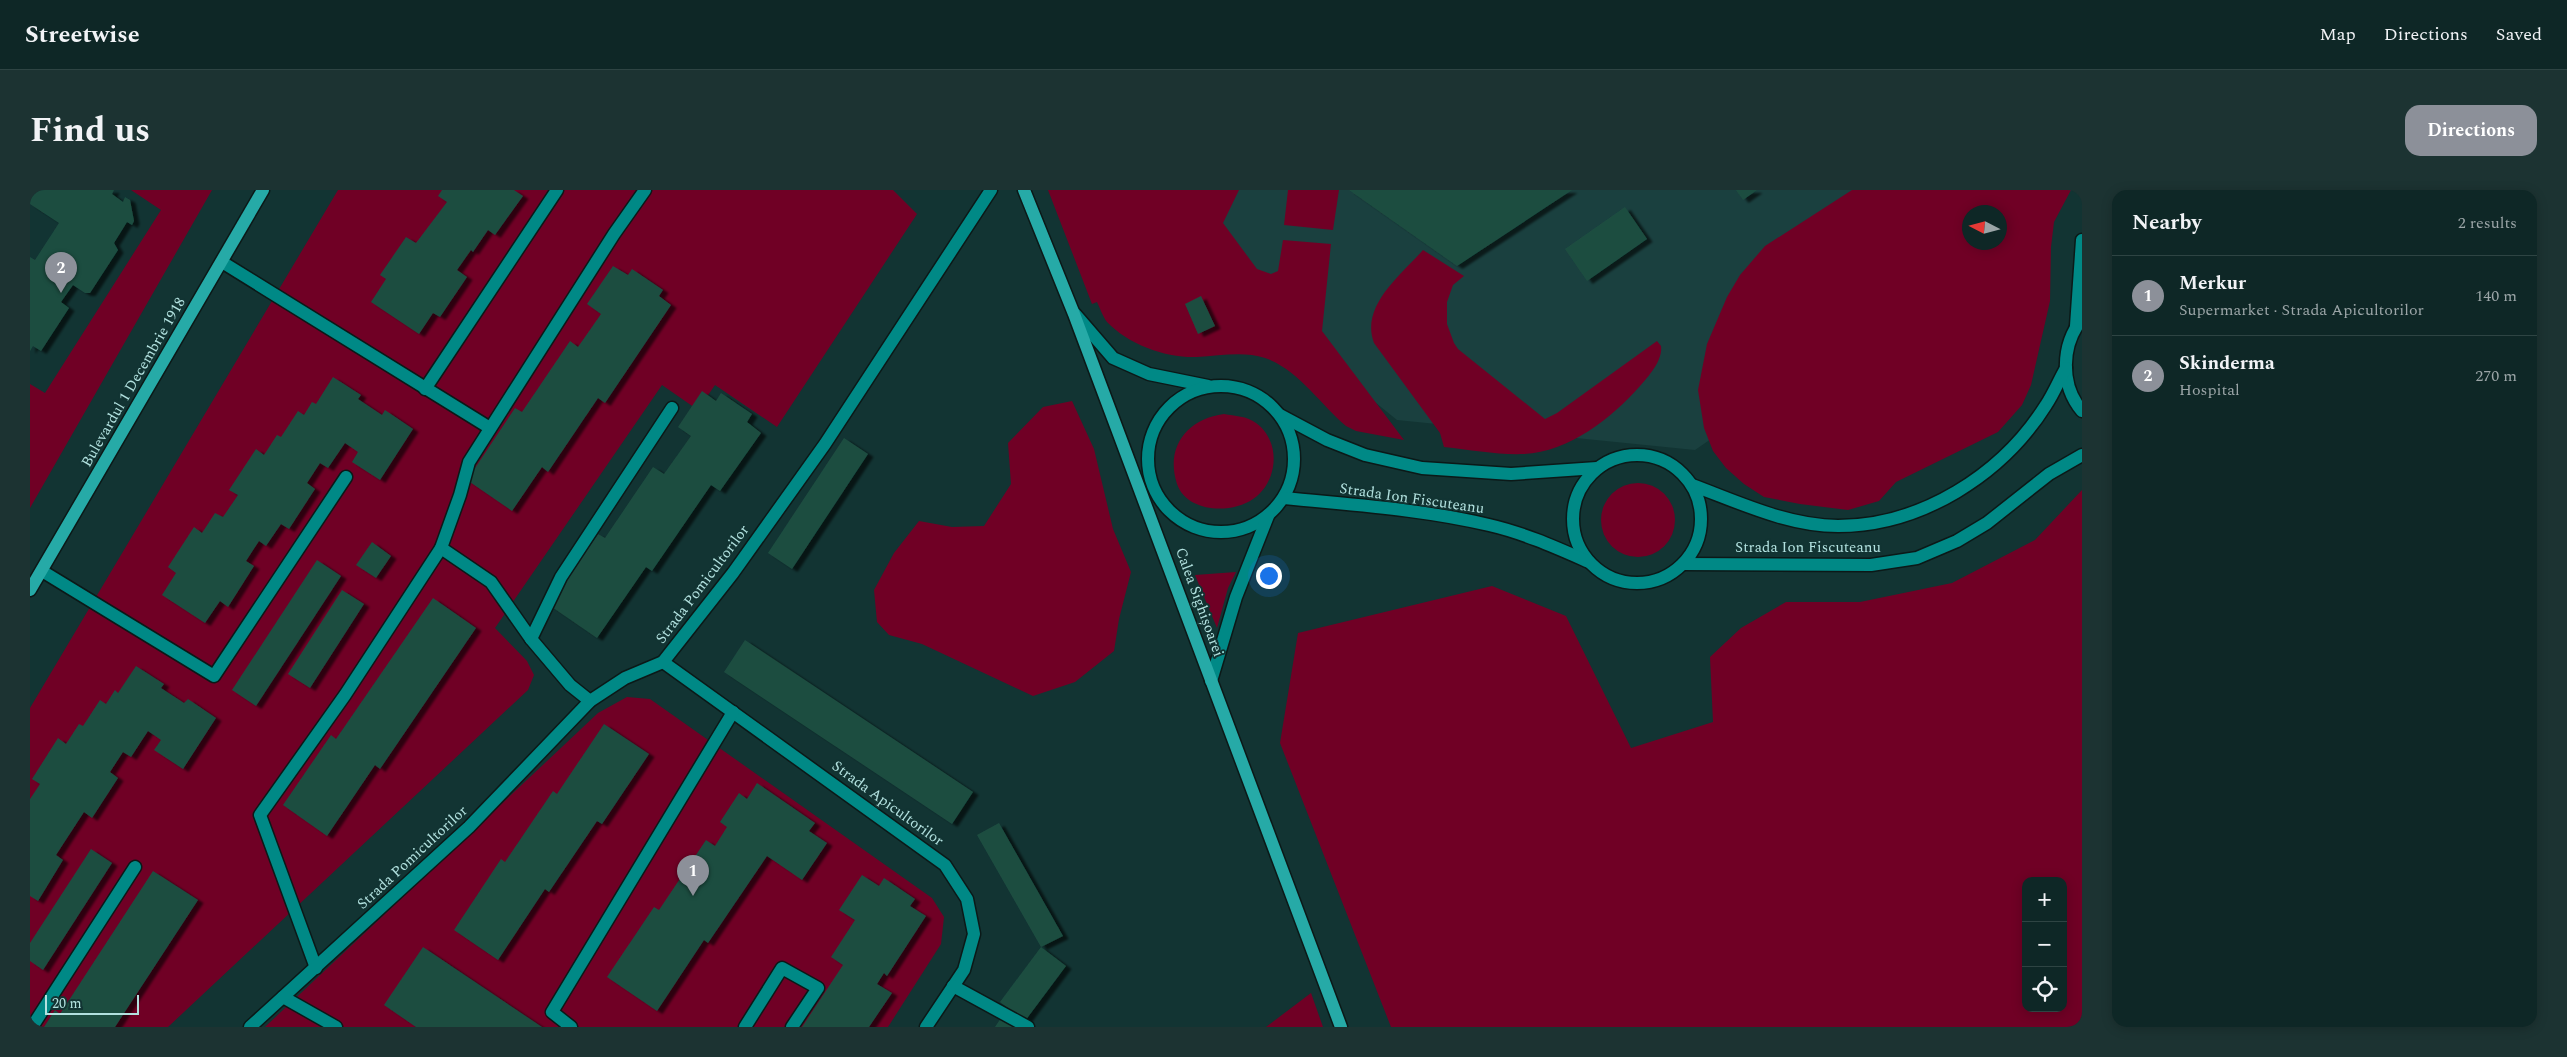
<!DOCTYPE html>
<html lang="en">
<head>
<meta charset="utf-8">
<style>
  body { margin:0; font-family:Spectral,serif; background:#1c3332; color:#f1f3f6 }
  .controls { position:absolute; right:15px; bottom:15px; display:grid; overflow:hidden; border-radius:10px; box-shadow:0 2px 12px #0003 }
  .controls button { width:45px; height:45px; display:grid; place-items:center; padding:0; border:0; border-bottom:1px solid #2e4443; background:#0e2726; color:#f1f3f6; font:25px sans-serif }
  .compass { position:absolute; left:1932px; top:15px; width:45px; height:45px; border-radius:50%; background:#0e2726; box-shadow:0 2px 12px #0003; rotate:276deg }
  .scale { position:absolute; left:15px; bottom:12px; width:94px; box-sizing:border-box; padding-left:5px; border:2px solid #b2e1df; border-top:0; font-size:14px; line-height:18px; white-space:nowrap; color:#b2e1df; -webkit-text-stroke:4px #123433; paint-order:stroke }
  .you { position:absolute; left:1238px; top:385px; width:18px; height:18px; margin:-12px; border:4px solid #fff; border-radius:50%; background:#1a73e8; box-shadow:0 0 0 8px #1a73e833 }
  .badge { display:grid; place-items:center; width:32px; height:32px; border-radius:50%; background:#8c9099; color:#fff; font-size:16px; font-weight:700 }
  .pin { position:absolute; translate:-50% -41px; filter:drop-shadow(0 1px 2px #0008) }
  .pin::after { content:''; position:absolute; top:26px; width:18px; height:15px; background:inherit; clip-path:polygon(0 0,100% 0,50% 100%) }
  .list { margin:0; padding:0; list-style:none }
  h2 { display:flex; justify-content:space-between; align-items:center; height:65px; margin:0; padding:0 20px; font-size:21px }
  h2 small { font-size:16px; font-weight:400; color:#9ba5a7 }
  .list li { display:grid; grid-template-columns:32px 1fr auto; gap:15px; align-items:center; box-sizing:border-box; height:80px; padding:0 20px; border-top:1px solid #2e4443 }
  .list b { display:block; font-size:19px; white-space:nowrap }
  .list p { margin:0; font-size:16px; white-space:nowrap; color:#9ba5a7 }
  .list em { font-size:16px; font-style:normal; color:#9ba5a7 }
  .icon { flex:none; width:28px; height:28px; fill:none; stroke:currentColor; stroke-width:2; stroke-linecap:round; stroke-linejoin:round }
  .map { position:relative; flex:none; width:2052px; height:837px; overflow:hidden; border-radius:15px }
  header { display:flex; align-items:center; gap:30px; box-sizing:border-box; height:70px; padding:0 25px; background:#0e2726; border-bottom:1px solid #2e4443 }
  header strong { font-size:24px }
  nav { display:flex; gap:28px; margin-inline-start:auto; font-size:18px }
  .intro { display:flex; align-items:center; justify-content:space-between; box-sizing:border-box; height:120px; padding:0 30px }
  h1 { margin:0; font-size:35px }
  .button { padding:12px 22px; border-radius:15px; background:#8c9099; color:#fff; font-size:18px; font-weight:700 }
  main { display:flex; gap:30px; padding:0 30px }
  aside { flex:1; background:#0e2726; border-radius:15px; box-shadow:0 2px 12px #0003 }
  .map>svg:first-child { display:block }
  .built { fill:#1a403f }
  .green { fill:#700025; fill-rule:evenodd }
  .building { fill:#1d4d40; filter:url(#shadow) }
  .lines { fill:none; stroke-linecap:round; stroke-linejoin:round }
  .minor-casing { stroke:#0b1918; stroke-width:15 }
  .major-casing { stroke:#0b1918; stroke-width:15 }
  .minor { stroke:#008986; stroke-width:12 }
  .major { stroke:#26aaa7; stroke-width:12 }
  .labels { text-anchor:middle; stroke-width:4; stroke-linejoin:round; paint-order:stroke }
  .street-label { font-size:15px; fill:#b2e1df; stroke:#123433 }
</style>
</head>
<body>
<header>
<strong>Streetwise</strong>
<nav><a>Map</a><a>Directions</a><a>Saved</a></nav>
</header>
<div class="intro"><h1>Find us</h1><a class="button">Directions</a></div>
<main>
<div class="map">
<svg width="2052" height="837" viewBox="0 0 2052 837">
  <defs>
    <filter id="shadow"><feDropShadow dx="5.5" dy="3" stdDeviation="1" flood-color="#0009"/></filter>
  </defs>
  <rect width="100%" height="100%" fill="#123433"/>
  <path class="built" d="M1162 0H2042L1970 50V22H1940V52L1966 53 1665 260 1367 230 1233 121Z"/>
  <g class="green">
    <path d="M101 0H182L0 318V194L15 203 131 20Z"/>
    <path d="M308 0H863L887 24 747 237 685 195 668 220 632 195 465 438 497 471 504 485 498 500 138 837H0V518Z"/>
    <path d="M1018 0H1209L1193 33 1227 79 1241 84 1248 81 1253 50 1301 54 1292 141 1374 250 1326 241 1316 236C1290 214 1268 179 1235 168 1213 161 1190 166 1167 167 1136 168 1099 155 1077 132 1073 127 1070 118 1067 112L1062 114Z"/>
    <path d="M1258 0H1309L1303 40 1254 35Z"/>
    <path d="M1822 0H2041L2024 32 2021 57 2020 111 2001 195 1992 215 1968 242 1866 292 1849 311 1818 320 1770 314 1734 307 1714 294 1696 278 1683 261 1674 238 1668 200 1677 154 1697 107 1710 85 1735 56ZM1940 22H1970V52H1940Z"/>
    <path d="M1393 60 1434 86 1423 95 1417 112V134L1424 153 1428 159 1515 229 1527 223 1627 151 1631 156C1633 170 1619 186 1610 196 1582 228 1539 262 1494 264 1468 265 1441 260 1414 257L1410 243 1344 153C1330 116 1371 85 1393 60Z"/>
    <path d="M1042 211 1064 259 1083 339 1101 382 1089 429 1084 461 1045 492 1003 506 892 454 859 445 847 432 844 400 864 363 889 331 922 337 954 336 981 294 978 253 1013 217Z"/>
    <path d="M1194 224C1205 226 1217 226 1226 233 1251 251 1249 291 1223 309 1202 324 1157 323 1147 294 1135 257 1157 229 1194 224Z"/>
    <circle cx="1608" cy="330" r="37"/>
    <path d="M2052 300V837H1361L1250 553 1268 443 1462 396 1536 426 1601 558 1683 532 1680 467 1711 438 1756 412H1830L1922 393 2005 350ZM1996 691H2033V818H1996Z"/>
    <path d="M1206 382 1198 398 1187 438 1165 385Z"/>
    <path d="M597 507 620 509 902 708 914 727 911 754 858 837H235L568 523Z"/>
    <path d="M1281 803 1293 837H1236Z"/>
  </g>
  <g class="building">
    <path d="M0 0H84L82 4 93 12 95 7 100 10 104 31 102 35 97 32 84 53 88 60 60 103H55L43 95 31 112 39 118 11 161 3 156 0 161V67L5 70 29 33 0 14Z"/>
    <path d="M412 0H484L493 6 465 45 458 40 443 62 441 60 427 80 437 87 410 127 403 123 389 144 341 112 356 89 350 85 376 47 386 53 417 12 408 6Z"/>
    <path d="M1319 0H1542L1427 76Z"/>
    <path d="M1706 0H1727L1713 10Z"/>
    <path d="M1595 17 1617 49 1557 91 1535 59Z"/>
    <path d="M583 76 598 85 602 79 633 100 629 106 641 115 575 213 568 208 518 282 512 277 482 321 437 290 485 218 492 222 540 151 548 157 571 124 557 114Z"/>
    <path d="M1171 106 1185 136 1168 144 1155 114Z"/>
    <path d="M303 187 331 205 328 209 352 225 355 220 383 239 350 290 322 272 328 262 315 253 298 278 290 273 277 293 285 299 259 339 251 334 236 356 229 351 216 371 224 376 198 417 190 411 175 433 132 405 146 383 138 377 164 337 172 343 185 323 193 327 208 305 199 300 226 259 234 265 247 245 251 247 268 221 274 225 282 212 286 214Z"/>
    <path d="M672 201 686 211 691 203 722 224 717 232 731 243 690 301 681 295 622 381 616 377 567 448 519 415 568 344 575 348 623 277 634 284 661 246 648 237Z"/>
    <path d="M814 248 838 264 762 379 738 363Z"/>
    <path d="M342 352 361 366 346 388 326 375Z"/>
    <path d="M287 370 311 386 226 516 202 500Z"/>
    <path d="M312 400 334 414 280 498 258 484Z"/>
    <path d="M403 408 446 438 350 579 345 575 297 646 253 615 301 545 306 549Z"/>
    <path d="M715 450 943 602 922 634 694 482Z"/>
    <path d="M106 476 134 494 131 498 154 513 158 509 186 528 153 579 124 560 131 550 118 541 101 567 93 562 80 582 88 588 62 628 54 622 26 665 33 670 8 711 0 706V609L10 594 2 589 28 548 36 554 49 534 53 536 70 510 76 514 85 500 88 503Z"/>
    <path d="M574 534 619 564 572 634 567 631 519 702 515 699 468 770 424 740 471 669 475 672 523 601 527 604Z"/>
    <path d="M727 593 785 633 779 641 797 653 772 690 737 666 678 753 674 750 627 821 577 787 624 717 629 720 676 650 685 656 697 637 690 632 709 603 717 609Z"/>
    <path d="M969 633 1033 746 1011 757 947 645Z"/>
    <path d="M61 659 82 673 13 780 0 771V753Z"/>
    <path d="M123 681 168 710 85 837H14L25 820 30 824Z"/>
    <path d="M832 685 849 696 854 688 885 709 880 716 896 726 857 786 854 783 847 794 862 803 839 837H772L813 775 801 767 825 730 809 720Z"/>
    <path d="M393 757 512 837H386L354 815Z"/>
    <path d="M1011 757 1036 776 995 831 970 812Z"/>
    <path d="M971 828 986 837H965Z"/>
  </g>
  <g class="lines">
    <g class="minor-casing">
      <g id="minor">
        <path d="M192 72 460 238"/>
        <path d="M1045 124 1083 168 1119 184 1178 196"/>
        <path d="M2052 129C2031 155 2030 195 2052 221"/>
        <path d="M2046 136 2052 50"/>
        <circle cx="1191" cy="269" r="73"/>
        <path d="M395 199 527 0"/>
        <path d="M1250 225 1297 250 1335 265 1392 278 1481 284 1567 278"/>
        <circle cx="1607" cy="329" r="64"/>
        <path d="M1662 295C1708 312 1758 336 1808 336 1891 336 1972 285 2016 215 2024 203 2029 190 2036 178"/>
        <path d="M1254 308C1322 315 1392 319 1459 335 1494 343 1527 358 1559 372"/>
        <path d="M411 358 461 392 501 449 540 495 560 511"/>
        <path d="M1653 374 1841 375 1887 368 1927 351 1957 333 2019 284 2052 265"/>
        <path d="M12 381 184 486 316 287"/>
        <path d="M501 449 531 387 642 218"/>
        <path d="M633 472 915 675 937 709 944 744 934 780 896 837"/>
        <path d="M1181 491 1206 407 1238 326"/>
        <path d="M286 778 230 625 315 505 411 358 430 305 439 272 584 44 615 0"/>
        <path d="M923 796 998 837"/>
        <path d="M253 807 306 837"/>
        <path d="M2 837 105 677"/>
        <path d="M220 837 439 637 560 511 595 488 633 472 703 383 795 254 961 0"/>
        <path d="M541 837 522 822 703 522"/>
        <path d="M715 837 752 778 788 798 762 837"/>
      </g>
    </g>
    <g class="major-casing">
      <g id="major">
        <path d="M994 0 1044 124 1311 837"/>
        <path d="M0 400 233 0"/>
      </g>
    </g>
    <use href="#minor" class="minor"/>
    <use href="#major" class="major"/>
  </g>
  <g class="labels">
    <g class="street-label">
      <text transform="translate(103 192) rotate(-60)" y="5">Bulevardul 1 Decembrie 1918</text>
      <text transform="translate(1382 308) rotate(8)" y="5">Strada Ion Fiscuteanu</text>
      <text x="1778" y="362">Strada Ion Fiscuteanu</text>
      <text transform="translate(672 394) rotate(-53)" y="5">Strada Pomicultorilor</text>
      <text transform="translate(1170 412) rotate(70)" y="5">Calea Sighișoarei</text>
      <text transform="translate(858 613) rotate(36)" y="5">Strada Apicultorilor</text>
      <text transform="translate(382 667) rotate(-43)" y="5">Strada Pomicultorilor</text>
    </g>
  </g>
</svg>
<div class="controls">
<button>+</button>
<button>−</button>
<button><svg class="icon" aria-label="locate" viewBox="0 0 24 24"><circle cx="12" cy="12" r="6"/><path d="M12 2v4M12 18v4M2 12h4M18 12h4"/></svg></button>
</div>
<svg class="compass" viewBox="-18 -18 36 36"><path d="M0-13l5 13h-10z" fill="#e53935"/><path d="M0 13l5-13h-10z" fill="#9ba5a7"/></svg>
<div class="scale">20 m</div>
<div class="you"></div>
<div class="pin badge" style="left:663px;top:706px">1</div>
<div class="pin badge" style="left:31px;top:103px">2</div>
</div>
<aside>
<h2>Nearby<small>2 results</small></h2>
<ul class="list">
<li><span class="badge">1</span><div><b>Merkur</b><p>Supermarket · Strada Apicultorilor</p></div><em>140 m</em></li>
<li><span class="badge">2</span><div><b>Skinderma</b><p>Hospital</p></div><em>270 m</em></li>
</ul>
</aside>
</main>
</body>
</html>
